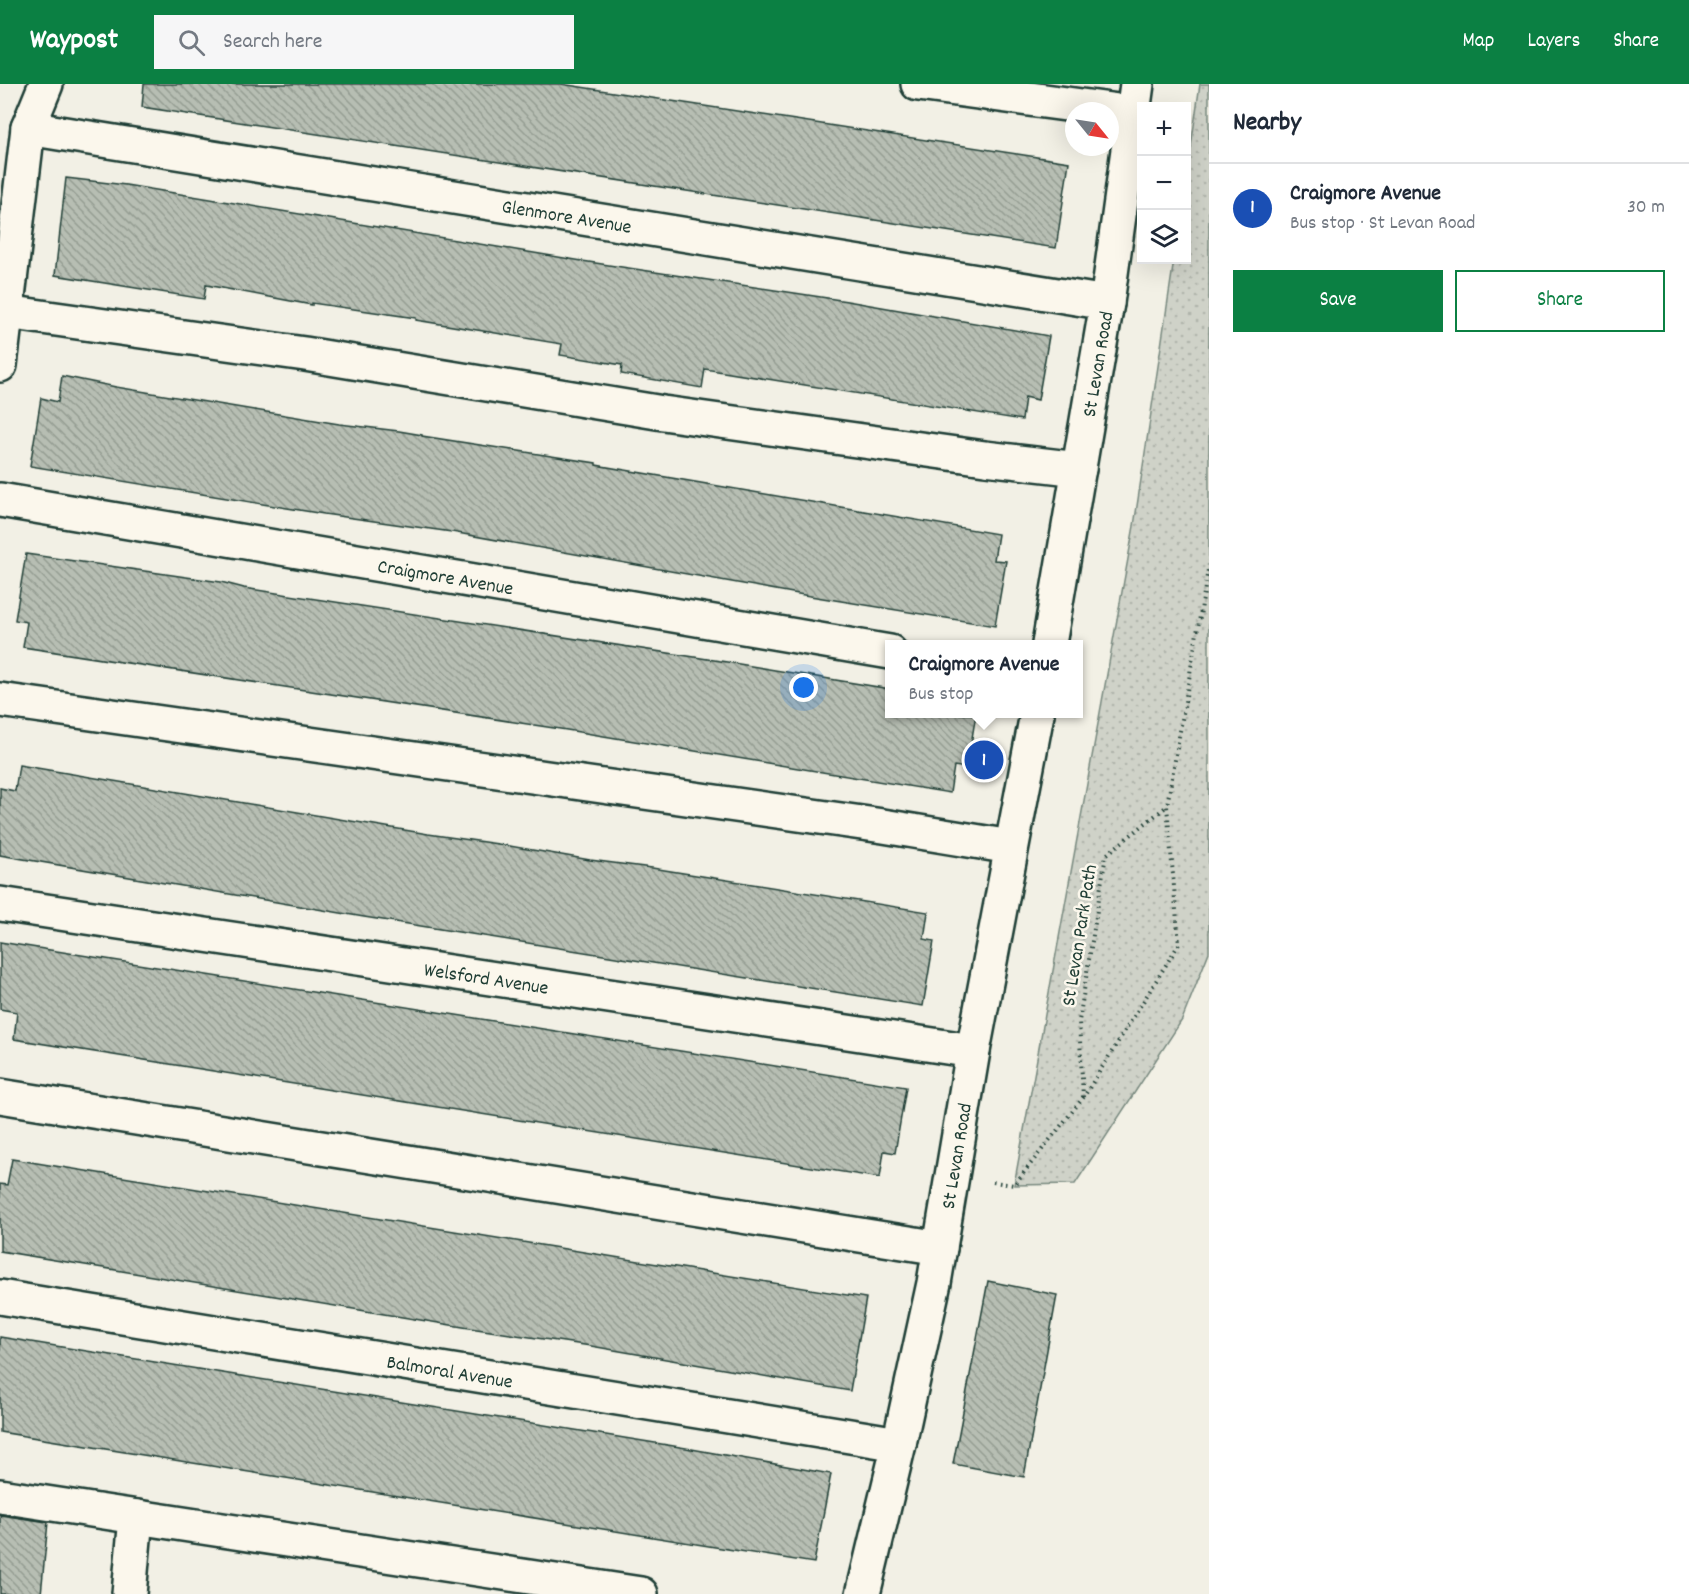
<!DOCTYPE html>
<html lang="en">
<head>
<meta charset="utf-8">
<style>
  body { margin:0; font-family:Dekko,sans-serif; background:#f6f6f7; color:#1f2937 }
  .controls { position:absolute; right:18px; top:18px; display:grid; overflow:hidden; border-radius:0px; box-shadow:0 6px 24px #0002 }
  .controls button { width:54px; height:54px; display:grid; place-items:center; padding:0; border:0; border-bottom:2px solid #e0e1e3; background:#fff; color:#1f2937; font:30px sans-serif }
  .compass { position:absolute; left:1065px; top:18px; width:54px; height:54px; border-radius:50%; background:#fff; box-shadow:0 6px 24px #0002; rotate:120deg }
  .you { position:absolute; left:804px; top:604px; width:21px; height:21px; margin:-15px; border:4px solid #fff; border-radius:50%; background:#1a73e8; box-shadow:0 0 0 9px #1a73e833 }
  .badge { display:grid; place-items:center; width:39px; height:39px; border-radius:50%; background:#0b8043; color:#fff; font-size:20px; font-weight:700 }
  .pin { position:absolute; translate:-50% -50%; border:3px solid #fff; box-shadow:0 2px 6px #0006 }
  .popup { position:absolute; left:885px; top:556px; width:198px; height:78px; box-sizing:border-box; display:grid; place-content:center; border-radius:0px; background:#fff; filter:drop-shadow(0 2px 4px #0005); font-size:20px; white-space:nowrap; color:#747a83 }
  .popup b { font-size:22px; color:#1f2937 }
  .popup::after { content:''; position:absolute; left:50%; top:100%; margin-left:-12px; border:12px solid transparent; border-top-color:#fff }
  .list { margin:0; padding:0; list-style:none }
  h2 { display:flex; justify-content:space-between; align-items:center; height:78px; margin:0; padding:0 24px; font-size:26px }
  h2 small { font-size:20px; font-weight:400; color:#747a83 }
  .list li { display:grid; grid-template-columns:39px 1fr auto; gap:18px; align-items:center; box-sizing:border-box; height:90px; padding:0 24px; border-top:2px solid #e0e1e3 }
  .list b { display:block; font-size:22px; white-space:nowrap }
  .list p { margin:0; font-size:20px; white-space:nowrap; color:#747a83 }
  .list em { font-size:20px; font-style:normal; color:#747a83 }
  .actions { display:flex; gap:12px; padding:18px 24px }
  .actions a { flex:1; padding:14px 0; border:2px solid #0b8043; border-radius:0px; text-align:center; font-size:21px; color:#0b8043 }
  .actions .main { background:#0b8043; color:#fff }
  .icon { flex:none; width:33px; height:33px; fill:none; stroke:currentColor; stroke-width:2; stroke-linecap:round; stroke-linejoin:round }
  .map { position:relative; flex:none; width:1209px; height:1510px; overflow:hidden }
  header { display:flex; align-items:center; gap:36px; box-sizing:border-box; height:84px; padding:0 30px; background:#0b8043; color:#fff }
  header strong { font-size:28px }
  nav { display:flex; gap:33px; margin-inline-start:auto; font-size:21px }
  .search { width:420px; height:54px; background:#f6f6f7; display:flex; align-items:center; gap:15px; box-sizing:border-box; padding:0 21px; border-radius:0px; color:#747a83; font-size:22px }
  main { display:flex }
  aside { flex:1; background:#fff }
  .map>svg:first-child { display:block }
  .green { fill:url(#green-dots); stroke:#77887e; stroke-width:1.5 }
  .building { fill:url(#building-back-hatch); stroke:#1f3d34; stroke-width:1.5 }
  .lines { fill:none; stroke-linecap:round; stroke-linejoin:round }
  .minor-casing { stroke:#1f3d34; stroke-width:38 }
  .path { stroke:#1f3d34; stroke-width:4; stroke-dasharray:1.5 4.5; stroke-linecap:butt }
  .minor { stroke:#fbf7ec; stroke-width:33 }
  .labels { text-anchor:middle; stroke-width:5; stroke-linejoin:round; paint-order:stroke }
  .street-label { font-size:20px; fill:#1f3d34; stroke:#fbf7ec }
</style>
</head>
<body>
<header>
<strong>Waypost</strong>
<div class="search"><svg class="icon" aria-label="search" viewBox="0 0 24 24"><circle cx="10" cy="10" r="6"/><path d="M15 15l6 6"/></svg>Search here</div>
<nav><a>Map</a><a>Layers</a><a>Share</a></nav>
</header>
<main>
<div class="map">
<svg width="1209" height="1510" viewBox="0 0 1209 1510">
  <defs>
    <pattern id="green-dots" width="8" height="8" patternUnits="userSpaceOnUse" patternTransform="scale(1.5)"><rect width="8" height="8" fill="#cfd2c8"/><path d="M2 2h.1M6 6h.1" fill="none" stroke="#b1b5ac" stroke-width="1.8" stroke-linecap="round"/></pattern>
    <pattern id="building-back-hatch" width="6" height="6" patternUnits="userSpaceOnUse" patternTransform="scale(1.5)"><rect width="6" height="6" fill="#b7beb3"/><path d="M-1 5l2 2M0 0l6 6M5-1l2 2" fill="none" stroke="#949c92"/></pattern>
  </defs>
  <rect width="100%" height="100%" fill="#f2f0e5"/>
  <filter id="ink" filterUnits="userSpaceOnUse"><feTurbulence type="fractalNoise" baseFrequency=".0167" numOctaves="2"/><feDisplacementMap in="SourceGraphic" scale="12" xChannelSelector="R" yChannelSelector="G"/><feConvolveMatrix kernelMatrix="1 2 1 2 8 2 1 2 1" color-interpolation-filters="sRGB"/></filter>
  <g filter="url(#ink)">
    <path class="green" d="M1200 0H1209V868L1182 936 1075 1100 1014 1101 1134 442 1174 176H1186L1187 90Z"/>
    <g class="building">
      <path d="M144 0H561L1069 78 1056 164 142 23Z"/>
      <path d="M66 94 126 101 582 177 847 217 1049 252 1038 316 1025 313 1022 336 705 285 702 304 621 290 622 281 560 271 562 260 416 236V234L312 219V221L206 201 204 215 55 191Z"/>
      <path d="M62 292 116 303 339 340 399 347 422 351V352L596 379V381L998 450 994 476 1006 477 995 542 804 511 452 448 324 430 30 382 41 314 58 318Z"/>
      <path d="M26 470 221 498 244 504 727 578 890 605V630H976L967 684 954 682 950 709 567 646 23 563 27 538 15 536Z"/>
      <path d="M19 681 428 750 498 760 590 776 652 784 928 828 924 855 934 857 923 922 364 833 0 771V704L15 707Z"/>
      <path d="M0 858 906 1003 895 1069 884 1067 880 1094 14 955 17 928 0 925Z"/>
      <path d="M12 1075 866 1214 850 1307 591 1262 463 1243 0 1167V1100L7 1101Z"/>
      <path d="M988 1197 1057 1211 1024 1393 953 1380Z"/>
      <path d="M0 1253 686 1364 831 1390 814 1479 0 1348Z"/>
      <path d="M0 1431 48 1438 41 1510H0Z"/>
    </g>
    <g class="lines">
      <g class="minor-casing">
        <g id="minor">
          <path d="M918 0 1133 29"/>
          <path id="s1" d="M28 44 1107 219"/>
          <path d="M6 228 305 270 663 329 985 374 1079 385"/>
          <path d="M0 281 28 44 46 0"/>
          <path id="s2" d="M0 416 890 568"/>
          <path id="s3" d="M1049 560 1107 219 1137 0"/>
          <path d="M0 616 883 742 1011 763"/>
          <path id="s4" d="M0 820 973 967"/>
          <path d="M0 1012 940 1164"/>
          <path id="s5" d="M0 1213 899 1360"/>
          <path d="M0 1412 641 1510"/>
          <path d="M129 1510 136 1433"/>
          <path id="s6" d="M863 1510 899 1360 934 1199 973 967 1037 630"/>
        </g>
      </g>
      <g class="path">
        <path d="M1083 1013 1079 937 1106 771 1167 722"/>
        <path d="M993 1098 1014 1101 1083 1014 1179 860 1167 722 1209 480"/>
      </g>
      <use href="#minor" class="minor"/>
    </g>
  </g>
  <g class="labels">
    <g class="street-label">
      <text dy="7" stroke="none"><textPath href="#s1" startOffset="546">Glenmore Avenue</textPath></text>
      <text dy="7" stroke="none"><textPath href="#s3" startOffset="284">St Levan Road</textPath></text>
      <text dy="7" stroke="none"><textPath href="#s2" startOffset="452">Craigmore Avenue</textPath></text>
      <text transform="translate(1078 851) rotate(-81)" y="7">St Levan Park Path</text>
      <text dy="7" stroke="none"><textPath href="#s4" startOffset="492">Welsford Avenue</textPath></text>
      <text dy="7" stroke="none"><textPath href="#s6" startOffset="448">St Levan Road</textPath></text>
      <text dy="7" stroke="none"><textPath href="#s5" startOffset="456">Balmoral Avenue</textPath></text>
    </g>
  </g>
</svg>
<div class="controls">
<button>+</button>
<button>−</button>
<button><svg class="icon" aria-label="layers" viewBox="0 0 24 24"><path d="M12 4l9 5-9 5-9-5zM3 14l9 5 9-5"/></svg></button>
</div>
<svg class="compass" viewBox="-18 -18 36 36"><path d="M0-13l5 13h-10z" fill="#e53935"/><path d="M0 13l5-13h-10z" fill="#747a83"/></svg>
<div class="you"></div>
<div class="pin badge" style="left:984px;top:676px;background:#1a4fb4">1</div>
<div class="popup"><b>Craigmore Avenue</b>Bus stop</div>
</div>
<aside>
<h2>Nearby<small></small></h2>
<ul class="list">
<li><span class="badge" style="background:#1a4fb4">1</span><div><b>Craigmore Avenue</b><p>Bus stop · St Levan Road</p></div><em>30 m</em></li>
</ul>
<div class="actions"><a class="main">Save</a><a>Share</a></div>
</aside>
</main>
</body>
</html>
